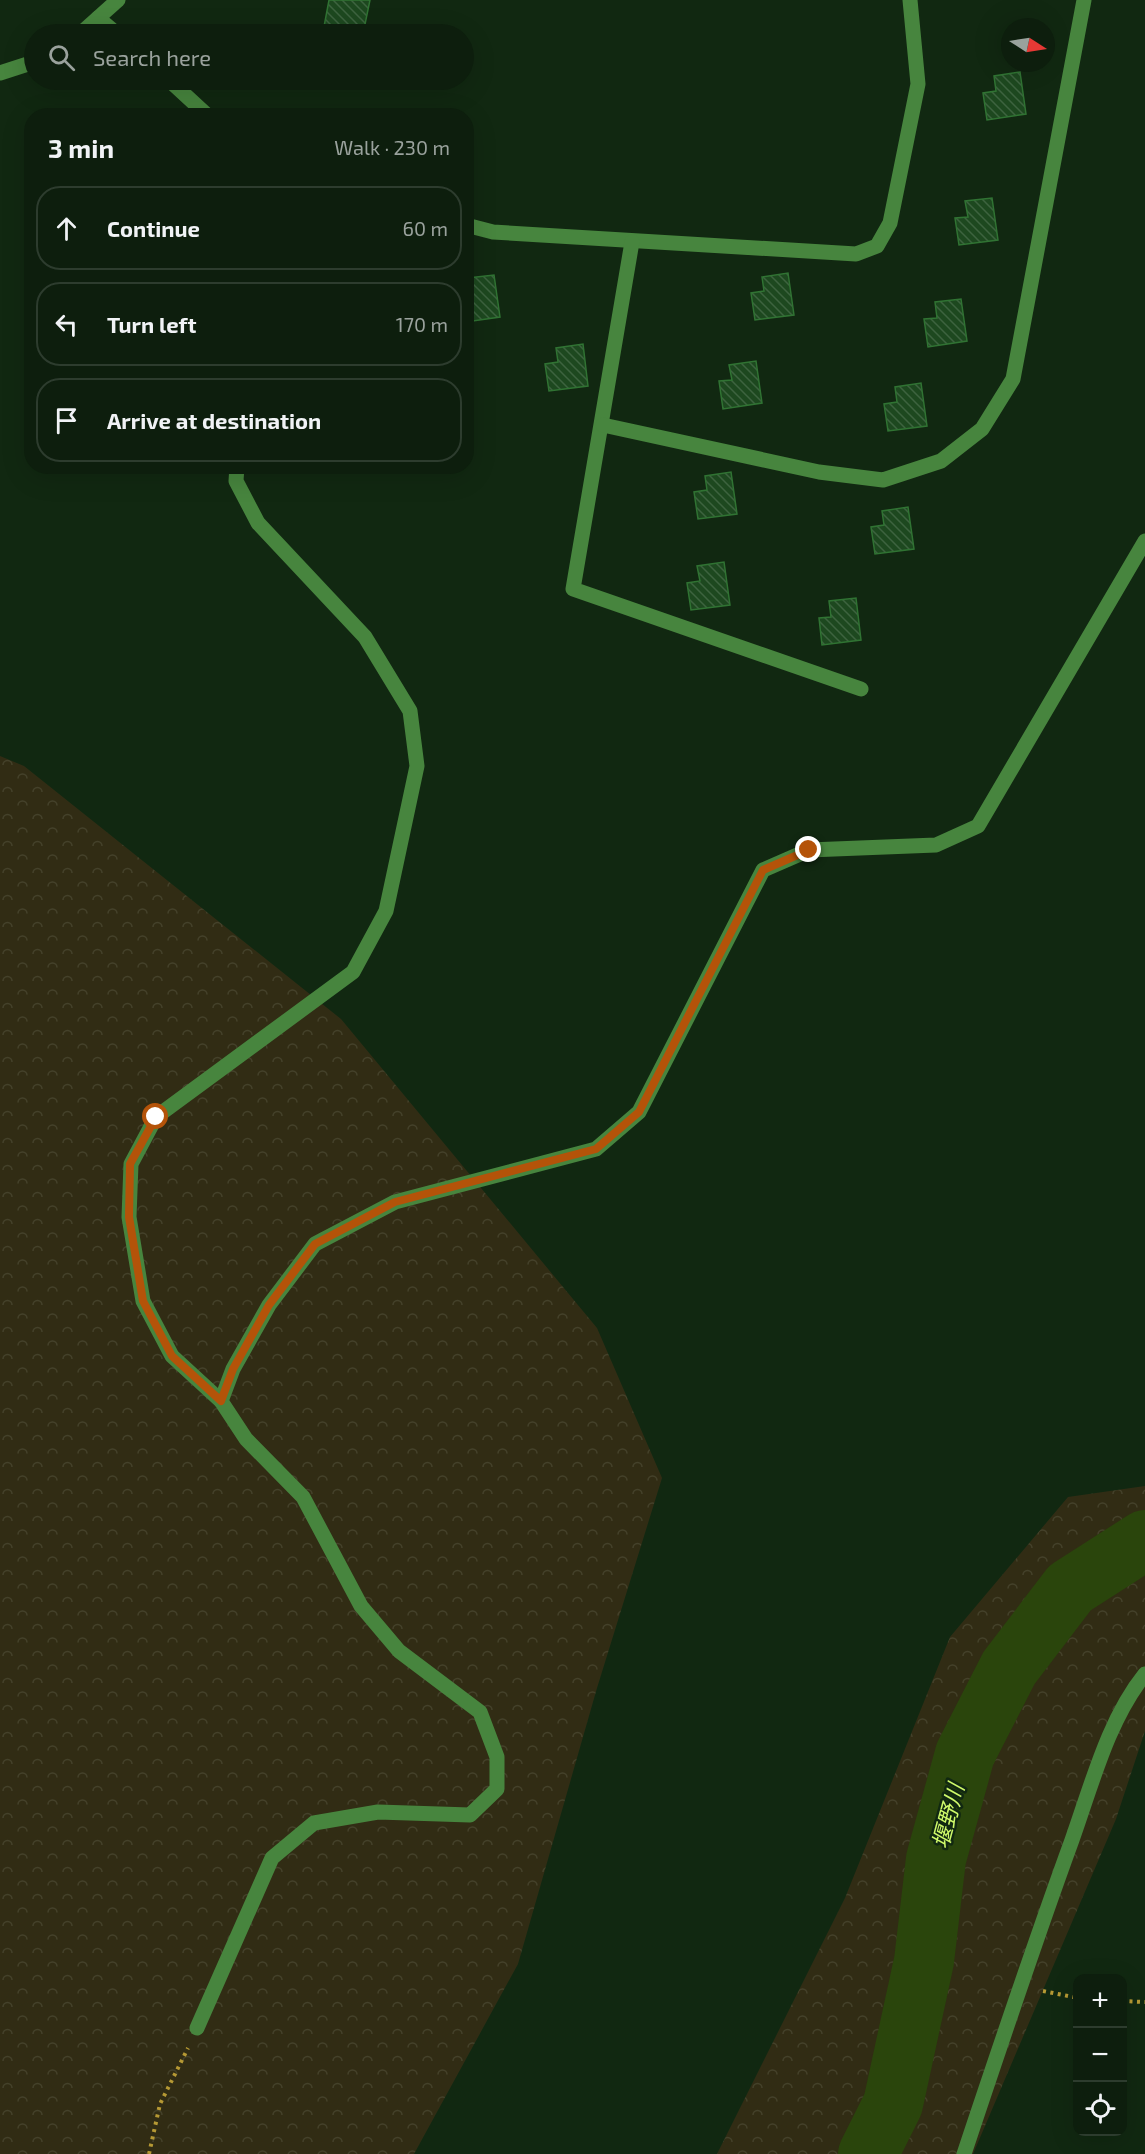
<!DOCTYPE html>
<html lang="en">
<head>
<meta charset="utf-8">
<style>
  body { margin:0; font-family:"Exo 2","Noto Sans JP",sans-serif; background:#162716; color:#f1f3f6 }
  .controls { position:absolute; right:18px; bottom:18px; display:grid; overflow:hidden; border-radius:12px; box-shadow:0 6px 24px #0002 }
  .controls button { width:54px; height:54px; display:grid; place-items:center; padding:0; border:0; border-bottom:2px solid #2d3c2e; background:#0d1e0d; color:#f1f3f6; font:30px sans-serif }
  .compass { position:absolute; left:1001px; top:18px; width:54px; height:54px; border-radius:50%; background:#0d1e0d; box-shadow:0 6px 24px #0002; rotate:102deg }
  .stop { position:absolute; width:18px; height:18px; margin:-14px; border:4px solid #b45309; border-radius:50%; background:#fff }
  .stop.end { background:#b45309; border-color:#fff; box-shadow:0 2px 6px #0008 }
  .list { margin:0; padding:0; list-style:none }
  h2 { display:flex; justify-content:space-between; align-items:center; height:78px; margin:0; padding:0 24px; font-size:26px }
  h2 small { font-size:20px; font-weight:400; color:#9aa29d }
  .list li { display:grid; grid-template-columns:39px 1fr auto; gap:18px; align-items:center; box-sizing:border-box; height:84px; margin:0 12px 12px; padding:0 12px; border:2px solid #2d3c2e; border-radius:24px }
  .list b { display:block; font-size:22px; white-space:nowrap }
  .list em { font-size:20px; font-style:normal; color:#9aa29d }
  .icon { flex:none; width:33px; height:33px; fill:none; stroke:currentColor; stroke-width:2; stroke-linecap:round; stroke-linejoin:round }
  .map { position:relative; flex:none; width:1145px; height:2154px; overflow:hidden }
  .search { position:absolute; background:#0d1e0d; box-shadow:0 6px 24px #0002; left:24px; top:24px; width:450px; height:66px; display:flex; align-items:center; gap:15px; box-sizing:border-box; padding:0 21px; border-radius:33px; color:#9aa29d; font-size:22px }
  .panel { position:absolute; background:#0d1e0d; box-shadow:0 6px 24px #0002; left:24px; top:108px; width:450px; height:366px; border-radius:24px }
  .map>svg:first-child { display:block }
  .forest { fill:url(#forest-crowns) }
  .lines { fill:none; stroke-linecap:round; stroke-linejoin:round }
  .river { stroke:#2a450c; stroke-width:60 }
  .building { fill:url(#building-back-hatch); stroke:#307333; stroke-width:1.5 }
  .path { stroke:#b69934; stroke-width:4; stroke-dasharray:3 4.5; stroke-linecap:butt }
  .minor { stroke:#47853e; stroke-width:15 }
  .route { stroke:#b45309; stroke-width:8 }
  .labels { text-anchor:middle; stroke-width:5; stroke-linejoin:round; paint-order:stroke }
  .water-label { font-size:22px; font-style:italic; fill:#cffa6a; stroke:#112811 }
</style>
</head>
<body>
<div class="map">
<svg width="1145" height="2154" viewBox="0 0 1145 2154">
  <defs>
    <pattern id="forest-crowns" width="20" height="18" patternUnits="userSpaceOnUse" patternTransform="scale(1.5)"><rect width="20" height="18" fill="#312c14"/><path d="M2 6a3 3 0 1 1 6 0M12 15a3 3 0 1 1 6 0" fill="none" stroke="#44412a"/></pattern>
    <pattern id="building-back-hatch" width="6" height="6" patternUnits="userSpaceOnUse" patternTransform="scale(1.5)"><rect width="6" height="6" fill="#1d481f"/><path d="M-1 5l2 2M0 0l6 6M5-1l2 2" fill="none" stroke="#3d633f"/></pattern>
  </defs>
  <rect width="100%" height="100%" fill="#112811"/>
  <g class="forest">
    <path d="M0 756 24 766 341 1019 597 1328 662 1478 597 1688 518 1964 414 2154H0Z"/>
    <path d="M1145 1486V1731L1116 1819 973 2154H717L845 1898 950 1637 1068 1497Z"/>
  </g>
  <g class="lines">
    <path class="river" d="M868 2154 893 2104 924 1961 936 1859 965 1754 1009 1668 1070 1588 1145 1540"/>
  </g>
  <g class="building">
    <path d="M329 0H370L363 34 323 32Z"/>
    <path d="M1020 72 1026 114 987 120 983 93 996 91 994 76Z"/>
    <path d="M992 198 998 240 959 245 955 218 968 217 965 201Z"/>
    <path d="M788 273 794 315 755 320 751 293 764 291 762 277Z"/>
    <path d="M494 275 500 317 466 322V294L470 293 468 278Z"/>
    <path d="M961 299 967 341 928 347 924 319 937 318 935 302Z"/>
    <path d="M583 344 588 386 549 391 545 364 558 362 556 348Z"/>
    <path d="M756 361 762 403 723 409 719 381 732 380 729 365Z"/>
    <path d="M466 381 473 423 466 424Z"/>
    <path d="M921 383 927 426 888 431 884 404 897 402 895 387Z"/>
    <path d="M731 472 737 514 698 519 694 492 707 490 705 476Z"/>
    <path d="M908 507 914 549 875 554 871 527 884 525 882 511Z"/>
    <path d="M724 562 730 605 691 610 687 583 700 581 697 566Z"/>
    <path d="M856 598 861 640 822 645 819 618 831 617 829 601Z"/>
  </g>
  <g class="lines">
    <g class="path">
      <path d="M1043 1991 1078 1998"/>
      <path d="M1122 2001 1145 2002"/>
      <path d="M149 2154 160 2104 188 2048"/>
    </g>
    <g class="minor">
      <path d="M98 18 117 34"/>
      <path d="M80 34 118 0"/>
      <path d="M0 73 34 62"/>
      <path d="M169 80 208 116"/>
      <path d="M466 225 493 232 856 254 877 246 890 223 918 84 910 0"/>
      <path d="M632 242 573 589 861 689"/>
      <path d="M603 425 819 472 883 480 941 461 982 429 1013 379 1084 0"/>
      <path d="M221 1401 172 1356 143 1301 129 1217 131 1164 156 1117 353 972 386 911 417 766 410 711 365 637 258 523 236 481 237 466"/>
      <path d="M197 2028 272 1858 314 1823 378 1812 470 1815 497 1789V1757L480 1712 399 1651 361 1606 303 1497 246 1439 221 1401 233 1369 269 1305 315 1244 395 1202 596 1149 639 1112 763 870 809 850 936 845 978 826 1145 541"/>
      <path d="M964 2154C999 2049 1034 1944 1072 1840 1092 1784 1108 1720 1145 1674"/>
    </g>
  </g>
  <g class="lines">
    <path class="route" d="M156 1117 130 1164 129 1217 143 1301 172 1356 221 1401 233 1369 269 1305 315 1244 395 1202 596 1149 639 1112 763 870 809 850"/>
  </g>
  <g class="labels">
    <g class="water-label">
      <text transform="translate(948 1816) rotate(-75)" y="8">堰野川</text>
    </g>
  </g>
</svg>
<div class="controls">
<button>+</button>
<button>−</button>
<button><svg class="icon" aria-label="locate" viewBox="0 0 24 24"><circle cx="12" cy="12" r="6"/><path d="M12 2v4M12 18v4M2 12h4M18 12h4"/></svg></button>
</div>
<svg class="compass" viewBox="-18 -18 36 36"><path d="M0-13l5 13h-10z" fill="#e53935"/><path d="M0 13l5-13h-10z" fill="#9aa29d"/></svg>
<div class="stop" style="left:156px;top:1117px"></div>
<div class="stop end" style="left:809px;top:850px"></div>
<div class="search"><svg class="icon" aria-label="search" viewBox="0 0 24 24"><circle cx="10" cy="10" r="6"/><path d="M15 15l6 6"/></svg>Search here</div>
<section class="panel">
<h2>3 min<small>Walk · 230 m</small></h2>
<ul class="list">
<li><svg class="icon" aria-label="ahead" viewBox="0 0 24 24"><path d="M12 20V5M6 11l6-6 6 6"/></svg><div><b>Continue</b></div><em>60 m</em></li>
<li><svg class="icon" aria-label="left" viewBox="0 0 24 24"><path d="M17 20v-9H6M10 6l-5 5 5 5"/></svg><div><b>Turn left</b></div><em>170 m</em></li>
<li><svg class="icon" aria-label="arrive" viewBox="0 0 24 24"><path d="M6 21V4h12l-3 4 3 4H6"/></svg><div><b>Arrive at destination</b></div></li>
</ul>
</section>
</div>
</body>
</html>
